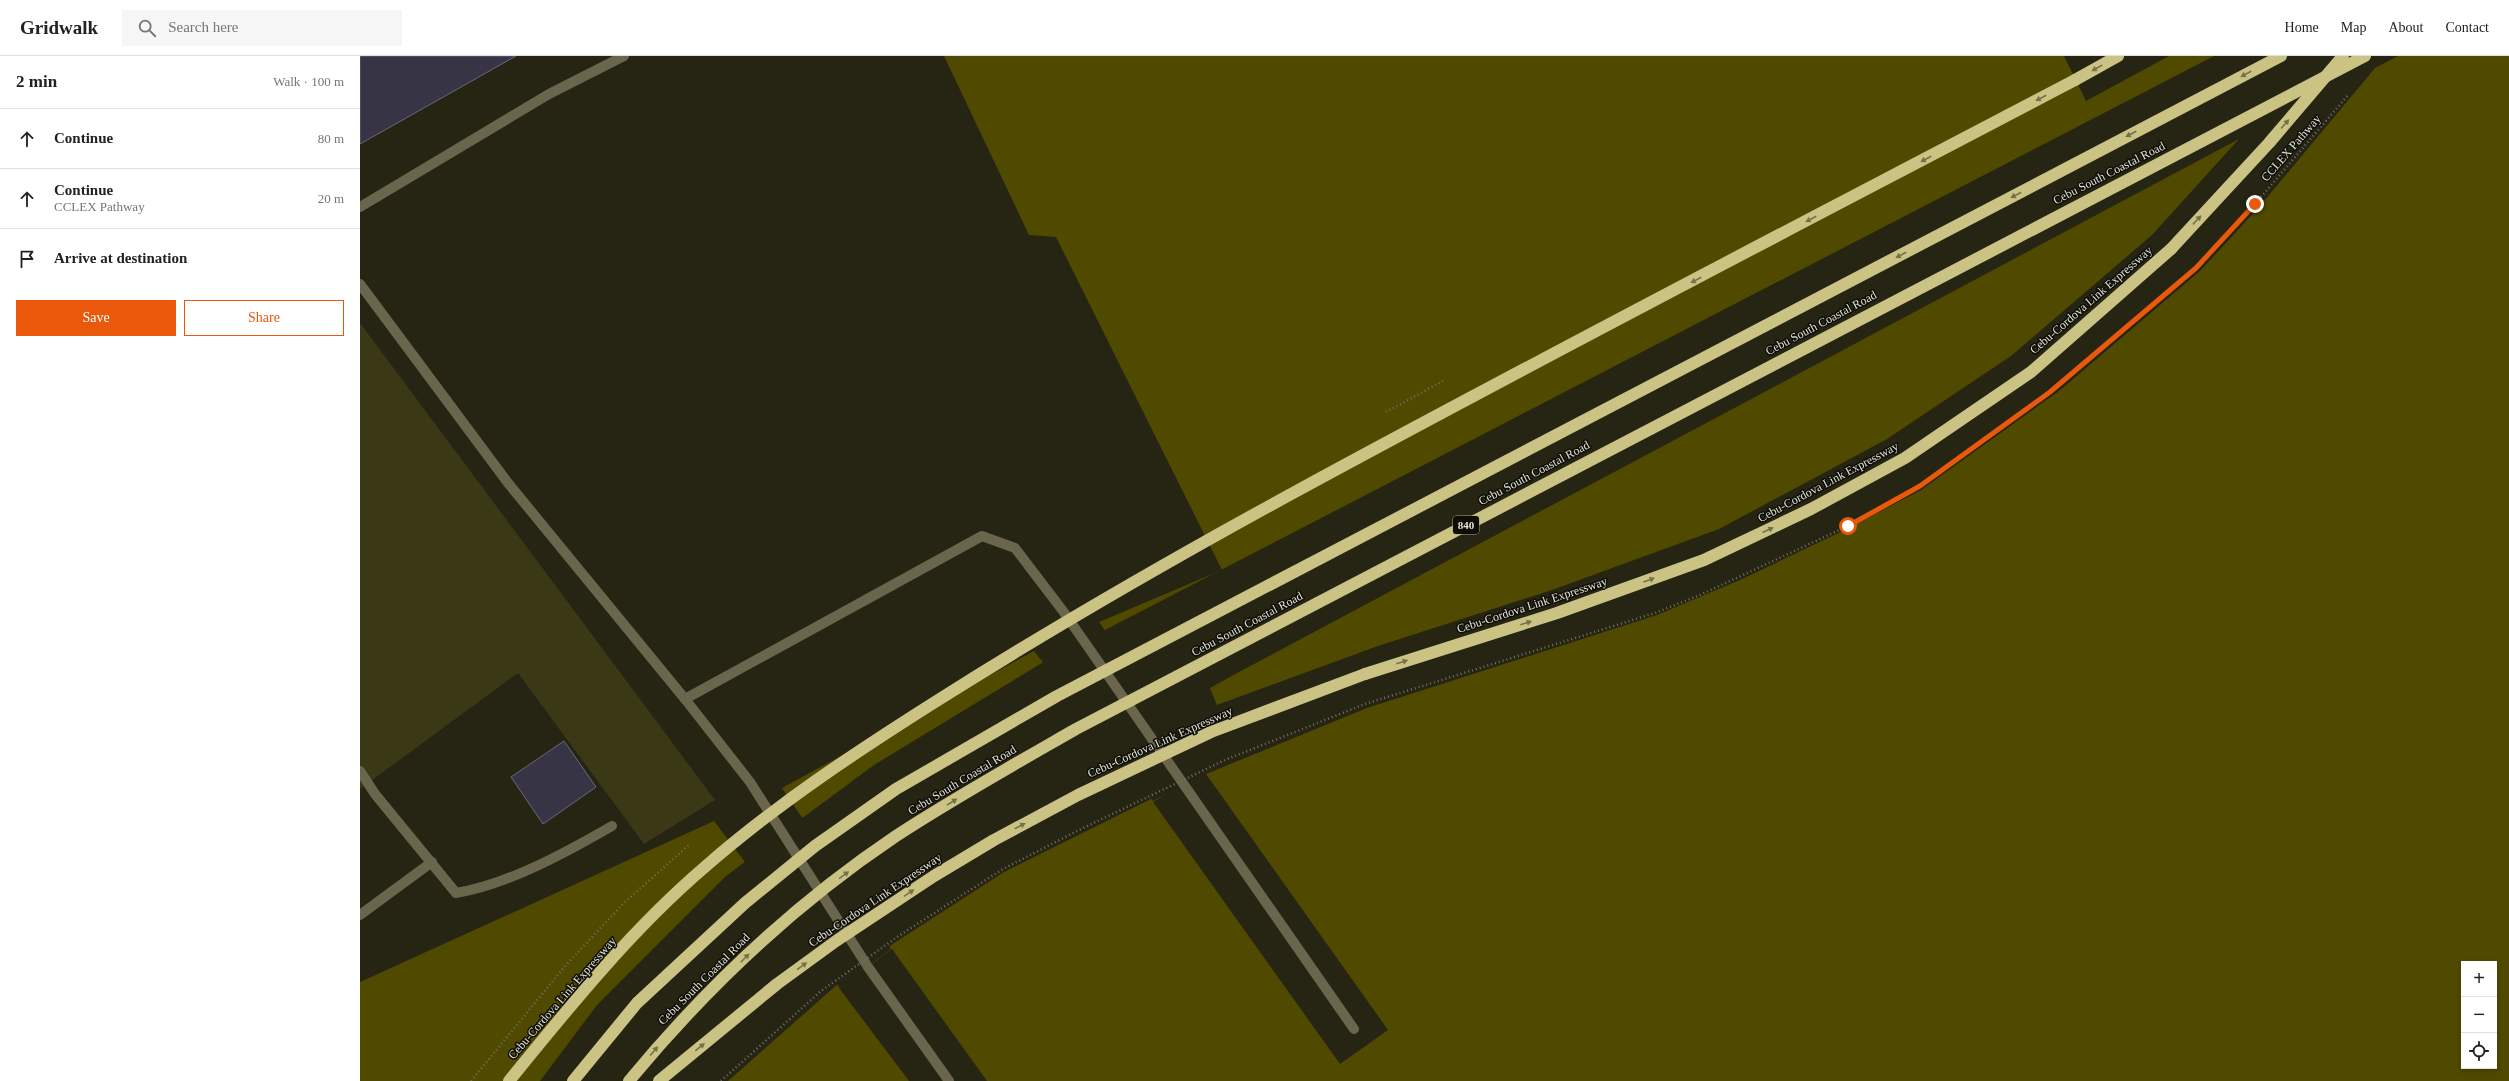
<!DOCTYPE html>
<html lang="en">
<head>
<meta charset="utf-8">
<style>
  body { margin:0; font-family:"Times New Roman",serif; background:#f6f6f6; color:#222 }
  .controls { position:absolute; right:12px; bottom:12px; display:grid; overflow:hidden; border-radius:0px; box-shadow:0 2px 6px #0003 }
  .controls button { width:36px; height:36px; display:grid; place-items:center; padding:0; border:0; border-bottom:1px solid #e0e0e0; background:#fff; color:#222; font:20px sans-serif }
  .stop { position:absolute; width:12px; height:12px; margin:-9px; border:3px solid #ea580c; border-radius:50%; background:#fff }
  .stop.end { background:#ea580c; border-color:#fff; box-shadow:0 1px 4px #0008 }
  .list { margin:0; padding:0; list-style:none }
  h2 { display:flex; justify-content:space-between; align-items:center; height:52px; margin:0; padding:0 16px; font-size:17px }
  h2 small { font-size:13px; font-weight:400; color:#767676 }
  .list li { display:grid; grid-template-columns:26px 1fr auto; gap:12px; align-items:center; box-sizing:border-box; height:60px; padding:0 16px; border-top:1px solid #e0e0e0 }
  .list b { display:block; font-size:15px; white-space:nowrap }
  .list p { margin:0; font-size:13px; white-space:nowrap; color:#767676 }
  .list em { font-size:13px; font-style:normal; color:#767676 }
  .actions { display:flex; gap:8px; padding:12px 16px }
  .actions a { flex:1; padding:9px 0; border:1px solid #ea580c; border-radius:0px; text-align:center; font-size:14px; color:#ea580c }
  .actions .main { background:#ea580c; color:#fff }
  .icon { flex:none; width:22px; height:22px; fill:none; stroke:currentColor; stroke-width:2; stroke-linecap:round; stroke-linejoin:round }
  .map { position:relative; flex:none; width:2149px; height:1025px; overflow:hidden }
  header { display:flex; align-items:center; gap:24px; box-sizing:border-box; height:56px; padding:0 20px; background:#fff; border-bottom:1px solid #e0e0e0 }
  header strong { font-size:19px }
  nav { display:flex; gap:22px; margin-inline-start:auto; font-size:14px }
  .search { width:280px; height:36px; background:#f6f6f6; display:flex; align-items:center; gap:10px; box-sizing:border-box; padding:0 14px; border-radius:0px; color:#767676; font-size:15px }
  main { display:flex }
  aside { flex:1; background:#fff }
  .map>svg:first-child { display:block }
  .green { fill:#3b3816 }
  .water { fill:#504900; fill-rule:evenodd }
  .pier { fill:#262514; fill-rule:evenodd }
  .building { fill:#373445; stroke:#6a677a }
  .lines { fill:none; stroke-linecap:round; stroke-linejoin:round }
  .path { stroke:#727163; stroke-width:2.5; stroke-dasharray:1 3; stroke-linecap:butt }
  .minor { stroke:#69664d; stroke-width:10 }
  .highway { stroke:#cac383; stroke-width:12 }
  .path-bridge { stroke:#727163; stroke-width:2.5; stroke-dasharray:1 3; stroke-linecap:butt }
  .highway-bridge { stroke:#cac383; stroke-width:12 }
  .oneway { fill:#75724b }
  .route { stroke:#ea580c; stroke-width:5 }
  .labels { text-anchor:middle; stroke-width:3; stroke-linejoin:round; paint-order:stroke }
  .shield { fill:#0e0e07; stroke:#a4a399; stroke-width:1 }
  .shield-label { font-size:11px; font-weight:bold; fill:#e4e3d8 }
  .street-label { font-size:12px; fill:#e4e3d8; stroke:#0e0e07 }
</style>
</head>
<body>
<header>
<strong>Gridwalk</strong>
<div class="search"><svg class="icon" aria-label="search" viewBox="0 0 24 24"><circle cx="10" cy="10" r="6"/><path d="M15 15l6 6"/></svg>Search here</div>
<nav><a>Home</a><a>Map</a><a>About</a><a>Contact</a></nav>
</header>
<main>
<aside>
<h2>2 min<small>Walk · 100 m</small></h2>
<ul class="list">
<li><svg class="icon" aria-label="ahead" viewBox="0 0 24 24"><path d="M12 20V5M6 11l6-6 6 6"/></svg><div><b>Continue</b></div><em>80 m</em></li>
<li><svg class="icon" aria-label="ahead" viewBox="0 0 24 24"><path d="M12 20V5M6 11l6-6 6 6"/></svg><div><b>Continue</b><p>CCLEX Pathway</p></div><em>20 m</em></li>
<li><svg class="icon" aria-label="arrive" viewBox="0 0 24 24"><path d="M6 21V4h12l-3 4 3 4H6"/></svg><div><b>Arrive at destination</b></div></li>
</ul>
<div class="actions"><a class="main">Save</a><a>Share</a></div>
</aside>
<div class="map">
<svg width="2149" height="1025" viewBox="0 0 2149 1025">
  <rect width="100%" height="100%" fill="#262514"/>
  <path class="green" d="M0 267 355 744 284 788 158 617 0 733Z"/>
  <path class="water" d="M584 0H2149V1025H0V926L354 765 480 932 531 893 422 732 674 595 793 745 845 717 739 566 862 514 696 181 669 179ZM2104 908H2134V1010H2104Z"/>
  <g class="pier">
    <path d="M1704 0H1809L1726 45Z"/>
    <path d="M1854 0H2038L2015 12 1899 151 1840 215 1699 335 1561 434 1489 472 1380 524 1297 559 1007 652 846 718 1028 974 980 1008 793 746 842 716 743 575ZM1879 83 1792 179 1651 300 1527 383 1359 473 1192 534 1018 590 857 649 850 632 879 616Z"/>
    <path d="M685 605 793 742 644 816 528 891 441 763 514 709Z"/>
    <path d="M386 805 479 927 368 1025H180L237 949 366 820Z"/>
    <path d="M532 893 627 1025H549L479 932Z"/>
  </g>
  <g class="building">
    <path d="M0 0H156L0 88Z"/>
    <path d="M204 685 236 731 183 768 151 721Z"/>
  </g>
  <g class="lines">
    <path class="path" d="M1836 212 1895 148 1989 38"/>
    <g class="minor">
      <path d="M0 151 189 38 264 0"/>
      <path d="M0 228 148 427 325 643 390 726 508 911 589 1025"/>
      <path d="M325 643 622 480 655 492 703 555 994 973"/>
      <path d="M0 715 15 738 96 837C147 829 207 796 252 770"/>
      <path d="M0 859 72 806"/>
    </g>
    <g class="highway">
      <path d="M1715 24 1758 0"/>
      <path d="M1005 618 1197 557 1344 504 1451 453 1545 402 1671 316 1811 193"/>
    </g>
    <g class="path-bridge">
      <path d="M1026 356 1083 325"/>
      <path d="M111 1025 206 909 263 848 330 788"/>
      <path d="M361 1025 461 935 540 879 643 813 721 773 865 704 1005 648 1295 557 1340 539 1488 470 1560 430 1690 336 1836 212"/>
    </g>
    <g class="highway-bridge">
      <path d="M1811 193 1909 87 1983 0"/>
      <path d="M149 1025C210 950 272 873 346 810 417 748 496 696 575 646 692 572 812 503 933 437 1192 296 1454 161 1715 24"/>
      <path d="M213 1025 277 947 385 847 455 790 536 733 697 640 1921 0"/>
      <path d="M269 1025C346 932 436 847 536 780 594 742 655 708 716 673L2005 0"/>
      <path d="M299 1025 417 928 476 885 574 820 634 784 718 739 851 676 1005 618"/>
    </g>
  </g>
  <defs><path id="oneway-solid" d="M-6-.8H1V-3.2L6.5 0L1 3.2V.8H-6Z"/></defs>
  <g class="oneway">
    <use href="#oneway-solid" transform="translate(1737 12) rotate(151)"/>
    <use href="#oneway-solid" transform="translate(1886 18) rotate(152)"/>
    <use href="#oneway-solid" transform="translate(1681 42) rotate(152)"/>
    <use href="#oneway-solid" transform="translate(1925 68) rotate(-49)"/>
    <use href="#oneway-solid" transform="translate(1771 78) rotate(152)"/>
    <use href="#oneway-solid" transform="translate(1566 103) rotate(152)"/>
    <use href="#oneway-solid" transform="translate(1656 139) rotate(152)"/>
    <use href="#oneway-solid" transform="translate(1451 163) rotate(152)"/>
    <use href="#oneway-solid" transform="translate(1837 164) rotate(-47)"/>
    <use href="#oneway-solid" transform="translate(1541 199) rotate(152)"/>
    <use href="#oneway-solid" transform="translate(1336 224) rotate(152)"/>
    <use href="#oneway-solid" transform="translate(1408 474) rotate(-25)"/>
    <use href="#oneway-solid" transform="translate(1289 524) rotate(-20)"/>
    <use href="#oneway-solid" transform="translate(1166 567) rotate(-17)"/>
    <use href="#oneway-solid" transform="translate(1042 606) rotate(-17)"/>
    <use href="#oneway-solid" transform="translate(592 746) rotate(-32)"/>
    <use href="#oneway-solid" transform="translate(660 770) rotate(-28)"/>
    <use href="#oneway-solid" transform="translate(484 819) rotate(-36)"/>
    <use href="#oneway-solid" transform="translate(549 837) rotate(-34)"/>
    <use href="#oneway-solid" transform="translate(385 902) rotate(-45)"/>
    <use href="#oneway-solid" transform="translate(442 910) rotate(-36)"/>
    <use href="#oneway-solid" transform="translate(340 991) rotate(-39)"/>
    <use href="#oneway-solid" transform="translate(294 995) rotate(-50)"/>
  </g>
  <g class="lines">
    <path class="route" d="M1488 470 1560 430 1690 336 1836 212 1895 148"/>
  </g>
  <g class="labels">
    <rect class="shield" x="1093" y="460" width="26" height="18" rx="3"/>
    <g class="shield-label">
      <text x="1106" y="473">840</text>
    </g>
    <g class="street-label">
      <text transform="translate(1931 92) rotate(-49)" y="4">CCLEX Pathway</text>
      <text transform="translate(1749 117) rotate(-27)" y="4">Cebu South Coastal Road</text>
      <text transform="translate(1731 244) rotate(-41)" y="4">Cebu-Cordova Link Expressway</text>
      <text transform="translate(1461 267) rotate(-28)" y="4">Cebu South Coastal Road</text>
      <text transform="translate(1174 417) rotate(-28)" y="4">Cebu South Coastal Road</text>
      <text transform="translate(1468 426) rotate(-28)" y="4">Cebu-Cordova Link Expressway</text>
      <text transform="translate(1172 549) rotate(-18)" y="4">Cebu-Cordova Link Expressway</text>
      <text transform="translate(887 568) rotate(-28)" y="4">Cebu South Coastal Road</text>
      <text transform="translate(800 686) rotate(-24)" y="4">Cebu-Cordova Link Expressway</text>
      <text transform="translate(602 724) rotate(-31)" y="4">Cebu South Coastal Road</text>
      <text transform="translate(515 844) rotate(-34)" y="4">Cebu-Cordova Link Expressway</text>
      <text transform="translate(344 923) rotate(-45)" y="4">Cebu South Coastal Road</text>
      <text transform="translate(202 942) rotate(-49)" y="4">Cebu-Cordova Link Expressway</text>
    </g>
  </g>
</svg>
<div class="controls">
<button>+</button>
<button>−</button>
<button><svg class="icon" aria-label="locate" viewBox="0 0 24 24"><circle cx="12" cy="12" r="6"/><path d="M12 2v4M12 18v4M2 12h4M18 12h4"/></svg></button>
</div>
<div class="stop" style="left:1488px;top:470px"></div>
<div class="stop end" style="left:1895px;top:148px"></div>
</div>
</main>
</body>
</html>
